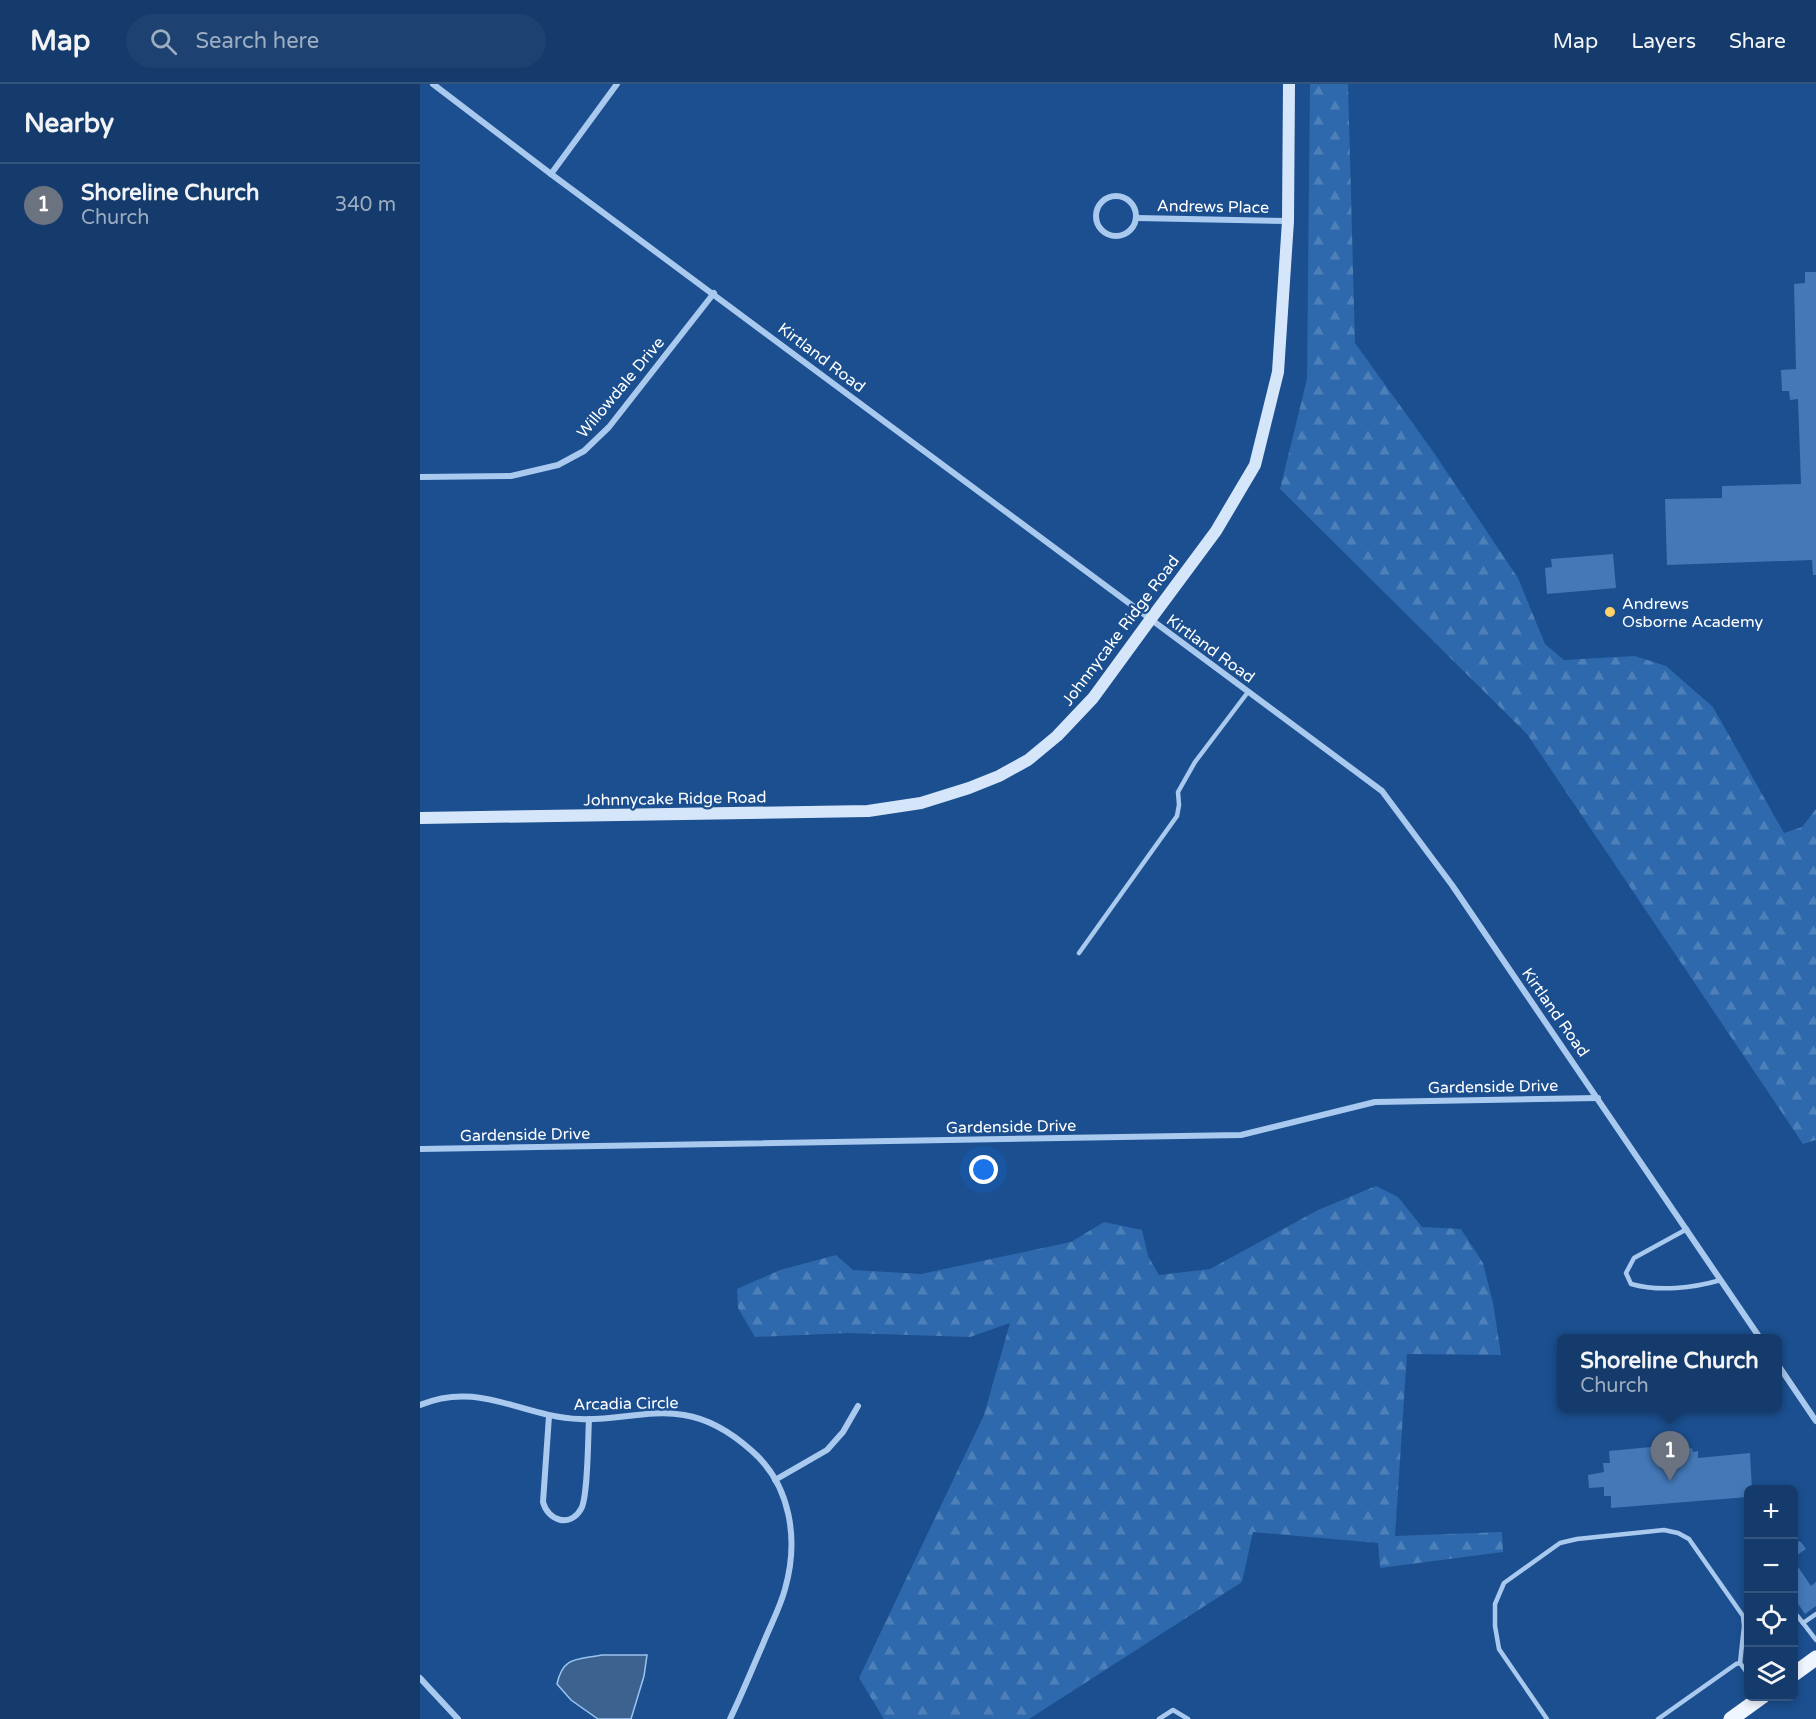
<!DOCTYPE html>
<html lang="en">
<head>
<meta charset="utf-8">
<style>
  body { margin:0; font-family:"Varela Round",sans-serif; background:#1d4271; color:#f1f3f6 }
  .controls { position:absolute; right:18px; bottom:18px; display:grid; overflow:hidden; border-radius:9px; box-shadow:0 3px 9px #0003 }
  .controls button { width:54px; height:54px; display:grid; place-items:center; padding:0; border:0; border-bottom:2px solid #33557e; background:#143b6b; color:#f1f3f6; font:30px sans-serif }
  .you { position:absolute; left:564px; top:1086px; width:21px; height:21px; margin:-15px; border:4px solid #fff; border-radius:50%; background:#1a73e8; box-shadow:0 0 0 9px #1a73e833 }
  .badge { display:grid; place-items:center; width:39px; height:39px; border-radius:50%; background:#d6ab8b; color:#fff; font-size:20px; font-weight:700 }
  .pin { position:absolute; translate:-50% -50px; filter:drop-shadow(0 2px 3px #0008) }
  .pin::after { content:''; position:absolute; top:32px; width:21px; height:18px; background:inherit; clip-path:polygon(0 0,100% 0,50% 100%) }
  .popup { position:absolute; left:1137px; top:1250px; width:225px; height:78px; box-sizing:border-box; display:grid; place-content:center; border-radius:9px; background:#143b6b; filter:drop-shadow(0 2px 4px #0005); font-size:20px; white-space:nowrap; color:#9dadc1 }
  .popup b { font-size:22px; color:#f1f3f6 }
  .popup::after { content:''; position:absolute; left:50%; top:100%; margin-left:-12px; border:12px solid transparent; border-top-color:#143b6b }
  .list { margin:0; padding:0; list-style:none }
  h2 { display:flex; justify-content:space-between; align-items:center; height:78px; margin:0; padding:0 24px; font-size:26px }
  h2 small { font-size:20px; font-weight:400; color:#9dadc1 }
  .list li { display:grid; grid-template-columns:39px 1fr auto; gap:18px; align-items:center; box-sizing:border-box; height:84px; padding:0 24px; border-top:2px solid #33557e }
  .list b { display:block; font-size:22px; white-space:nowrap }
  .list p { margin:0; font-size:20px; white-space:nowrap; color:#9dadc1 }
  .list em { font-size:20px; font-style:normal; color:#9dadc1 }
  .icon { flex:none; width:33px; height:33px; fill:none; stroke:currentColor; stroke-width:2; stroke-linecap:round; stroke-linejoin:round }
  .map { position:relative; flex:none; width:1396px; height:1635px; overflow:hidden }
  header { display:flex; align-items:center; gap:36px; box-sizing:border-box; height:84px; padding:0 30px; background:#143b6b; border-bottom:2px solid #33557e }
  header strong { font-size:28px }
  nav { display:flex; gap:33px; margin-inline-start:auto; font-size:21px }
  .search { width:420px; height:54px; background:#1d4271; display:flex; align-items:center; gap:15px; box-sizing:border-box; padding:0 21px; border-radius:33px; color:#9dadc1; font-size:22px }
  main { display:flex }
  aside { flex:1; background:#143b6b }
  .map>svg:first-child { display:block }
  .forest { fill:url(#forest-firs) }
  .water { fill:#3c6290; stroke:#9cc4f0; stroke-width:1.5 }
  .building { fill:#4478b7 }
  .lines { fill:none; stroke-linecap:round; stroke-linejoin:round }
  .lane { stroke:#a9c9ee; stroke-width:4.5 }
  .street { stroke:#a9c9ee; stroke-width:6 }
  .secondary { stroke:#d6e6fa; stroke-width:12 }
  .primary { stroke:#f0f6ff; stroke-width:15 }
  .poi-dot { fill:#ffd166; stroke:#1b4f8f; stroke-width:2 }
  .labels { text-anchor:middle; stroke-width:4.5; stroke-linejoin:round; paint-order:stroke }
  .street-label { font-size:16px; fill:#fff; stroke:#1b4f8f }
  .poi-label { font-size:16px; fill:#fff; stroke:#1b4f8f; text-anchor:start }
</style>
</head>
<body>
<header>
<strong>Map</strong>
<div class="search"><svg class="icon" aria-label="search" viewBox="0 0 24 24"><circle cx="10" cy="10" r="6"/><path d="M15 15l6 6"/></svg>Search here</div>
<nav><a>Map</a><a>Layers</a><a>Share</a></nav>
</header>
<main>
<aside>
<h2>Nearby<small></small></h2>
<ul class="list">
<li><span class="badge" style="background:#6b7280">1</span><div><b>Shoreline Church</b><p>Church</p></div><em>340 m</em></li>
</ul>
</aside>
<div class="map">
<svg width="1396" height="1635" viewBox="0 0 1396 1635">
  <defs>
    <pattern id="forest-firs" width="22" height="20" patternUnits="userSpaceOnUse" patternTransform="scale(1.5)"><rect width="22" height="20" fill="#2e69ad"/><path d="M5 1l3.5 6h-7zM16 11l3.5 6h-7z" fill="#4d80b9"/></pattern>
  </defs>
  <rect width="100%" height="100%" fill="#1b4f8f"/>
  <g class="forest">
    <path d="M890 0H928L935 259 1012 366 1098 494 1125 560 1144 576 1215 572 1246 582 1293 623 1364 749 1382 743 1396 725V1056L1383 1060 1107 650 860 405 887 295Z"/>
    <path d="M956 1102 978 1113 1002 1143 1041 1145 1063 1179 1073 1219 1081 1271 987 1270 975 1452 1082 1448 1083 1468 960 1484 958 1459 833 1448 822 1498 609 1635H464L439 1594 564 1331 590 1239 550 1253 428 1249 335 1253 318 1224 317 1205 360 1186 416 1171 433 1186 501 1190 651 1158 684 1138 722 1146 728 1172 739 1191 790 1185 898 1126Z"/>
  </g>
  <path class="water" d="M182 1571H227L224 1592 211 1635H178L151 1616 137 1600C143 1572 157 1576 182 1571Z"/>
  <g class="building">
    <path d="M1385 188H1396V491H1393L1392 476 1247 481 1245 415 1302 414V402L1381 400 1378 315 1370 316 1369 307H1362L1361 286 1376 285 1374 200 1385 199Z"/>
    <path d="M1193 470 1196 504 1127 510 1125 484 1132 483 1131 475Z"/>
    <path d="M1251 1361 1252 1373 1263 1369V1365L1272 1364 1273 1368 1278 1367V1374L1330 1369 1332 1406H1328V1413L1191 1424V1412H1184V1403L1169 1404 1168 1391 1184 1388 1183 1379H1190L1189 1367Z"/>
    <path d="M1374 1456 1381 1458 1386 1465 1374 1473Z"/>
    <path d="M1374 1477 1391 1502 1396 1498V1522L1385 1530 1374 1514Z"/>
  </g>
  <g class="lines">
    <g class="lane">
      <path d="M659 869 757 732 759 721 758 708 775 678 828 608"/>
      <path d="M1267 1145 1214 1174 1206 1189 1211 1200C1239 1208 1273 1204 1301 1196"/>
      <path d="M1374 1528 1383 1539"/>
      <path d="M1396 1530 1383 1539 1396 1556"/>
      <path d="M739 1635 753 1626 768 1635"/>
      <path d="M1127 1635 1079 1565 1075 1542V1520L1084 1499 1140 1459 1157 1455 1244 1446 1258 1449 1269 1455 1323 1532 1324 1542 1320 1579"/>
      <path d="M1238 1635 1316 1580 1320 1579 1328 1590"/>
    </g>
    <g class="street">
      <path d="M13 0 131 90 962 707 1032 801 1340 1254"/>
      <path d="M131 90 197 0"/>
      <circle cx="696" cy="132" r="20"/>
      <path d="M717 134 868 137"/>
      <path d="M0 393 91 392 138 381 164 367 189 343 294 209"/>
      <path d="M0 1065 821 1051 955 1018 1178 1014"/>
      <path d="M1358 1281 1396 1337"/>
      <path d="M0 1321C60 1296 101 1333 160 1335 195 1337 229 1325 264 1331 290 1335 313 1350 332 1367 371 1401 379 1456 365 1505 360 1524 350 1542 343 1560 332 1585 322 1610 310 1635"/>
      <path d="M129 1332 123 1418C128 1437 150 1444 161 1425 168 1414 168 1352 169 1335"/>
      <path d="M355 1396 407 1366 423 1348 438 1322"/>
      <path d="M0 1594 38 1635"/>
    </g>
    <path class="secondary" d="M0 734 448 727 501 719 549 704 579 692 608 676 637 652 673 614 730 536 796 447 835 381 858 288 868 137 869 0"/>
    <g class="primary">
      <path d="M1374 1590 1396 1574"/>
      <path d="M1311 1635 1343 1612"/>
    </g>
  </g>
  <circle class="poi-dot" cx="1190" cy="528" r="6"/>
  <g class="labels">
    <g class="street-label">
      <text transform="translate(793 122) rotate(1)" y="6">Andrews Place</text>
      <text transform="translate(402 273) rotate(37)" y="6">Kirtland Road</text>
      <text transform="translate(200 303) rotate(-50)" y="6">Willowdale Drive</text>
      <text transform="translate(700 546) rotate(-53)" y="6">Johnnycake Ridge Road</text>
      <text transform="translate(791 564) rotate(36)" y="6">Kirtland Road</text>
      <text transform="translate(255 714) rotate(-1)" y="6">Johnnycake Ridge Road</text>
      <text transform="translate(1136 928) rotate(55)" y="6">Kirtland Road</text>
      <text transform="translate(1073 1002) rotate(-1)" y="6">Gardenside Drive</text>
      <text transform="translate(591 1042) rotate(-1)" y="6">Gardenside Drive</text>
      <text transform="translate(105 1050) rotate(-1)" y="6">Gardenside Drive</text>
      <text transform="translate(206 1319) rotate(-1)" y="6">Arcadia Circle</text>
    </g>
    <g class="poi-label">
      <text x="1202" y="525">Andrews<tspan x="1202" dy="18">Osborne Academy</tspan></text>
    </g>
  </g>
</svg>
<div class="controls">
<button>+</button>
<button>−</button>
<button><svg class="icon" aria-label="locate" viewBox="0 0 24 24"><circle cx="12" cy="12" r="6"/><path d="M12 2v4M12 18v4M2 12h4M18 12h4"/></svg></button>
<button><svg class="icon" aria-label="layers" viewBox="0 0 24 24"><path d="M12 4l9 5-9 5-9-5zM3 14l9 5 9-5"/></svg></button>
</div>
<div class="you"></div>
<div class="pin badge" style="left:1250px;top:1397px;background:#6b7280">1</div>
<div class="popup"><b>Shoreline Church</b>Church</div>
</div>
</main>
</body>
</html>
